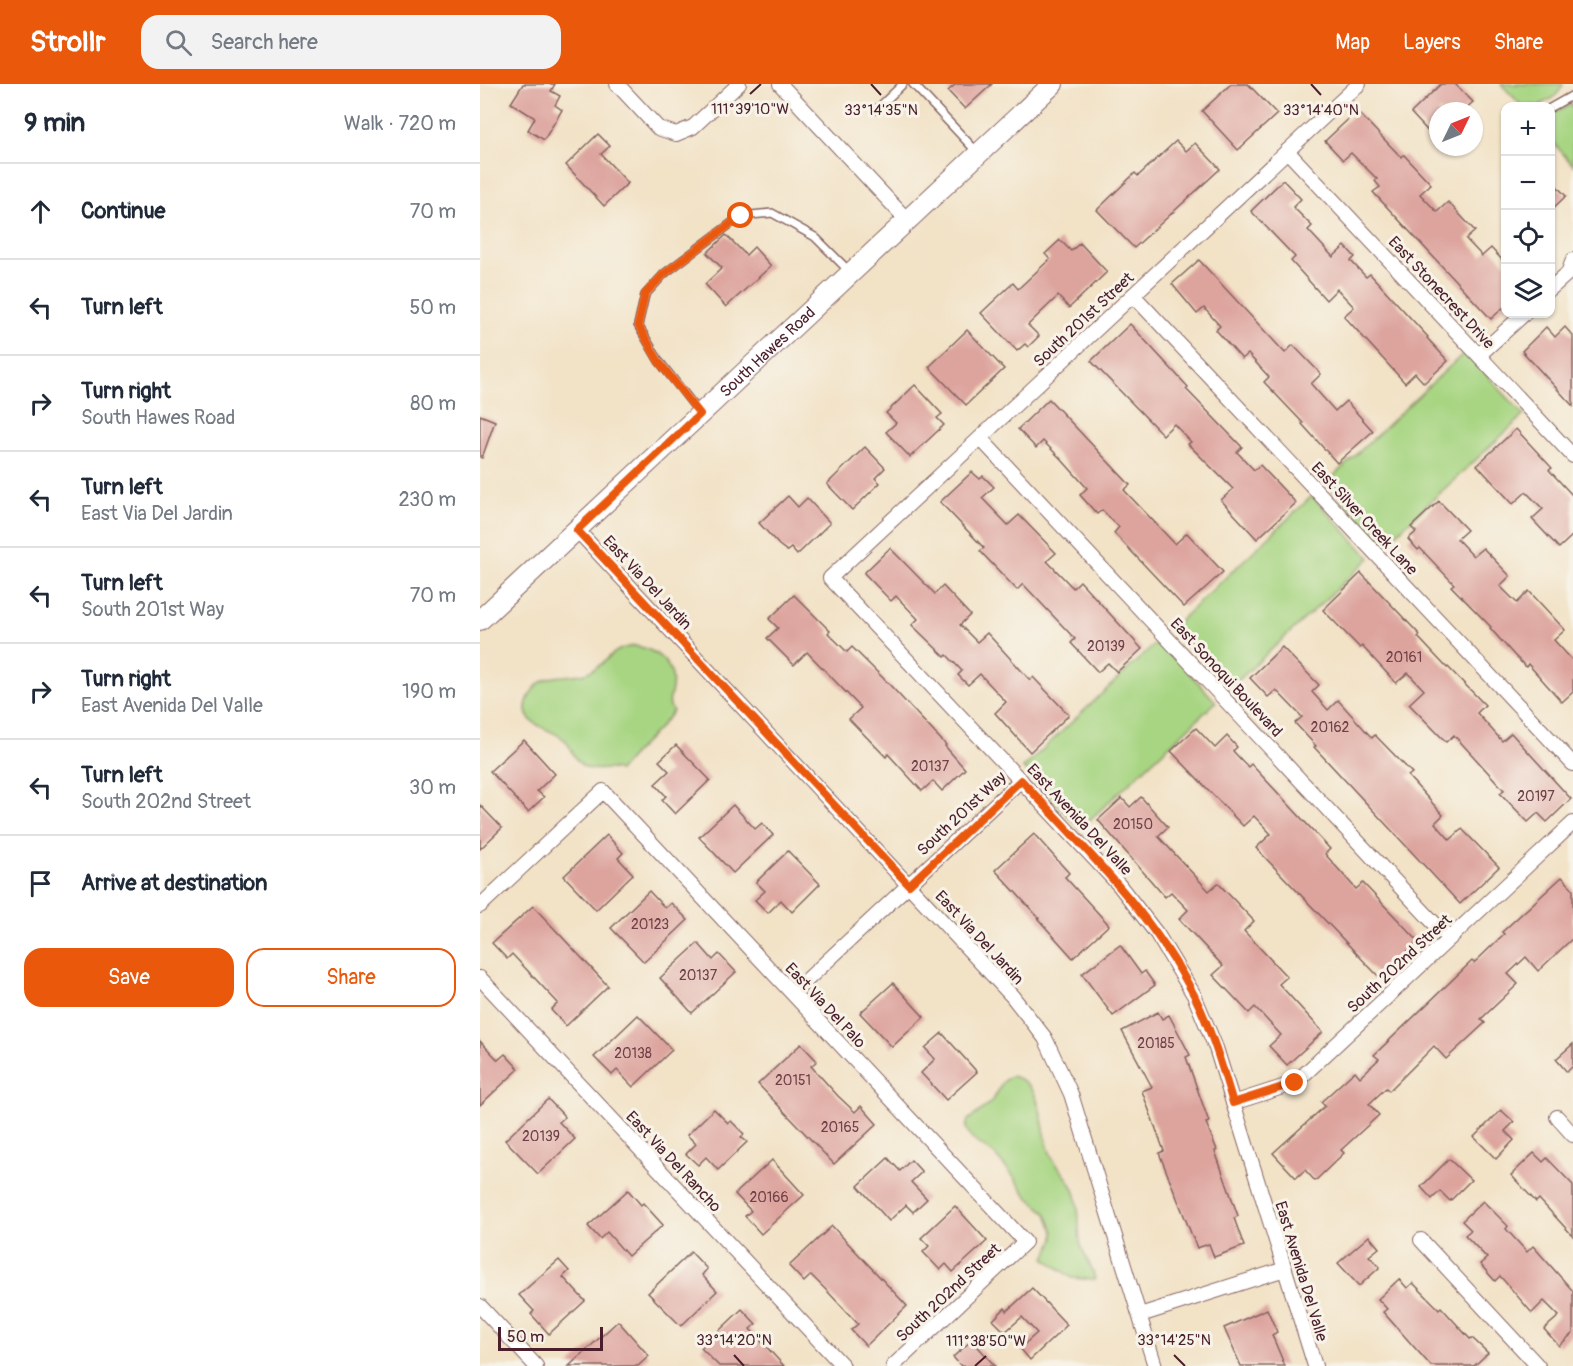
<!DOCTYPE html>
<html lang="en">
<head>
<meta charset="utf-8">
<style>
  body { margin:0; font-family:Pangolin,sans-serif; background:#f2f2f3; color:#1f2937 }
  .controls { position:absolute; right:18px; top:18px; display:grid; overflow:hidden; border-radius:12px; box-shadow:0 2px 4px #0004 }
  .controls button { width:54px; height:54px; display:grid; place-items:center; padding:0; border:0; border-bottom:2px solid #e0e1e3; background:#fff; color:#1f2937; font:30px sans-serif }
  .compass { position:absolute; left:949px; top:18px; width:54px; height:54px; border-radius:50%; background:#fff; box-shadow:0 2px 4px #0004; rotate:47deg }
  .scale { position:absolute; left:18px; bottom:15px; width:105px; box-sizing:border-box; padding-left:6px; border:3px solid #4a1f2b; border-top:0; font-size:16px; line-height:21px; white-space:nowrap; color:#4a1f2b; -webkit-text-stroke:4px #f7f3e8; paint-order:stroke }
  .stop { position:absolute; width:18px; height:18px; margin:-14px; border:4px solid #ea580c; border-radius:50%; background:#fff }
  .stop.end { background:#ea580c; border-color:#fff; box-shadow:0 2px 6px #0008 }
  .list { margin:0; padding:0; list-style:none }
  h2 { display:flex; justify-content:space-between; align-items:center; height:78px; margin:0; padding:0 24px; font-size:26px }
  h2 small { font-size:20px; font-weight:400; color:#747a83 }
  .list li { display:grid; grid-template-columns:39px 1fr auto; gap:18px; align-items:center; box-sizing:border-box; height:96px; padding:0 24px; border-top:2px solid #e0e1e3 }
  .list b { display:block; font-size:22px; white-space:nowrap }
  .list p { margin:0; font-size:20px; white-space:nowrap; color:#747a83 }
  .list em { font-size:20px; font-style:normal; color:#747a83 }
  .actions { display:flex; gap:12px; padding:18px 24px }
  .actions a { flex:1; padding:14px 0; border:2px solid #ea580c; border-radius:18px; text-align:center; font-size:21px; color:#ea580c }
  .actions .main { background:#ea580c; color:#fff }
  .icon { flex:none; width:33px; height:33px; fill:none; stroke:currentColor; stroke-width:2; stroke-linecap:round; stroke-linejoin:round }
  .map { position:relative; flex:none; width:1093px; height:1282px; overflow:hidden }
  header { display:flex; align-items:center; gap:36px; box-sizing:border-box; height:84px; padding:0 30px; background:#ea580c; color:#fff }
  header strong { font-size:28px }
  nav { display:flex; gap:33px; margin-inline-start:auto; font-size:21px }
  .search { width:420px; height:54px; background:#f2f2f3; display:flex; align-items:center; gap:15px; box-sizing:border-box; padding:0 21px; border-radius:18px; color:#747a83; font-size:22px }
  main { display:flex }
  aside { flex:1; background:#fff }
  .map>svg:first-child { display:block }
  .green { fill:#a7d582; stroke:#787a56; stroke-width:1.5 }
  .building { fill:#dda49e }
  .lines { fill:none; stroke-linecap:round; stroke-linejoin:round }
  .lane-casing { stroke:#856361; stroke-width:10 }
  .street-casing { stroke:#856361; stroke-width:16 }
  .secondary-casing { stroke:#856361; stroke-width:22 }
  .lane { stroke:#fff; stroke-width:7 }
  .street { stroke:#fff; stroke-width:14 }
  .secondary { stroke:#fff; stroke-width:20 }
  .route { stroke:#ea580c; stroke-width:8 }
  .ticks { fill:none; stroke:#4a1f2b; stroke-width:2 }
  .labels { text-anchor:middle; stroke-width:6; stroke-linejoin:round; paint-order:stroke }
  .number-label { font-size:14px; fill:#6f4048 }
  .street-label { font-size:16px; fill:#4a1f2b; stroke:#f7f3e8 }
  .ticks-label { font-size:15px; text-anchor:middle; fill:#4a1f2b; stroke:#f7f3e8; stroke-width:6; stroke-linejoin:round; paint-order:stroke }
</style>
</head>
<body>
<header>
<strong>Strollr</strong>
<div class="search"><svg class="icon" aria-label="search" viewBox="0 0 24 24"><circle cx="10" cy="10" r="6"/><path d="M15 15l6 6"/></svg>Search here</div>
<nav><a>Map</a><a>Layers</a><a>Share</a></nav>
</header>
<main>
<aside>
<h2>9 min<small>Walk · 720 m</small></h2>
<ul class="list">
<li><svg class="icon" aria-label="ahead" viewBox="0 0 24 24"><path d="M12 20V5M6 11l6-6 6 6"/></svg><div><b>Continue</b></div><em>70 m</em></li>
<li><svg class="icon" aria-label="left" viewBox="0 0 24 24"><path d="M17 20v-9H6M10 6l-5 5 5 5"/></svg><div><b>Turn left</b></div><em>50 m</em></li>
<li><svg class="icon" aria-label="right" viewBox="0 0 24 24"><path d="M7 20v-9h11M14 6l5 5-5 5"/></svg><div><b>Turn right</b><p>South Hawes Road</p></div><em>80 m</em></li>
<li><svg class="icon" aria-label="left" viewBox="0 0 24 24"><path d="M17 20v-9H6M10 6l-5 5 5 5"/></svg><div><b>Turn left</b><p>East Via Del Jardin</p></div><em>230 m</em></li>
<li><svg class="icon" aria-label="left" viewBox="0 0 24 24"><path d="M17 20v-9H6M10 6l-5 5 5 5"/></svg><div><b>Turn left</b><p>South 201st Way</p></div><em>70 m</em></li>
<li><svg class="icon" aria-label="right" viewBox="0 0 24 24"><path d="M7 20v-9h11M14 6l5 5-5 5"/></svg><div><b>Turn right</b><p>East Avenida Del Valle</p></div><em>190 m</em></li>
<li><svg class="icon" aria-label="left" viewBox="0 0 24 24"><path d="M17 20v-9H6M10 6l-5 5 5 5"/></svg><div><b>Turn left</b><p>South 202nd Street</p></div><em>30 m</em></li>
<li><svg class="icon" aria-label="arrive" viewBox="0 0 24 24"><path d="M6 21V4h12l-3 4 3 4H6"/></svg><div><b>Arrive at destination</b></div></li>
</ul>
<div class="actions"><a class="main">Save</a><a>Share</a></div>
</aside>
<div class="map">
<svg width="1093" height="1282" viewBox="0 0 1093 1282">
  <rect width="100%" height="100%" fill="#f7f3e8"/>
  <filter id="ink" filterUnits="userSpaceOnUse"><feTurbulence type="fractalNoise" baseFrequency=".0167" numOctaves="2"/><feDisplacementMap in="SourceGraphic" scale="12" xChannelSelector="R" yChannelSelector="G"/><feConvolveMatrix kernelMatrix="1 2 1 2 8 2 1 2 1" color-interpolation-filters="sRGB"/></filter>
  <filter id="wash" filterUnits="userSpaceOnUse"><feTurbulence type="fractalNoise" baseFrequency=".008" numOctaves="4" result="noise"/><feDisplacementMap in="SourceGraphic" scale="24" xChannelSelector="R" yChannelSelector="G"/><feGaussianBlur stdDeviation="1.35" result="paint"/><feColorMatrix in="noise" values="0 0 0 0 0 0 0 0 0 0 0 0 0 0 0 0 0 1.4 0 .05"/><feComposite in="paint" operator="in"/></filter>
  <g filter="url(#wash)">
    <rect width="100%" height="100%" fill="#f2e2c6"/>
    <g class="green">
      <path d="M1021 0H1083C1079 11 1072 15 1061 20L1062 22H1042Z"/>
      <path d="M1093 20V81L1071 56 1070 29Z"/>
      <path d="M985 268 1044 331 904 461 846 399Z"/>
      <path d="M832 412 890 474 749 605 692 544Z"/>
      <path d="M679 556 736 618 600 745 543 684Z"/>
      <path d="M155 562C176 565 196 581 192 604 191 613 186 620 193 627 176 651 156 664 139 687 128 682 117 688 107 684 94 679 93 665 85 656 71 643 35 642 49 613 51 608 55 603 60 599 72 589 94 594 108 588 130 579 128 565 155 562Z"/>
      <path d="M531 992C567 999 559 1049 572 1073 579 1086 590 1094 595 1108 601 1126 597 1144 601 1162 605 1174 613 1183 615 1196L592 1194 565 1174 574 1155V1148L567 1130 547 1112 533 1092 514 1070 492 1055 486 1044 488 1036C497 1030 507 1023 514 1014 520 1006 520 997 531 992Z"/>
    </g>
    <g id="blocks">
      <g class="building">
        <path d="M43 0H75L71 7 80 12 75 21 82 26 64 56 48 46 55 34 31 19Z"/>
        <path d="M476 0H512L485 25 468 7Z"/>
        <path d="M751 0H768L797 30 758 66 722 27Z"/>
        <path d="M961 0H975L993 18 983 27H958V58L931 29Z"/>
        <path d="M877 27 921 73 924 71 951 100 940 110 957 128 968 118 995 147 986 155 1002 172 1011 164 1026 180V221L1011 235 893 108 900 103 895 97 897 95 871 69 863 76 845 57Z"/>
        <path d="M118 50 130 62 121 70 148 99 124 122 86 81Z"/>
        <path d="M696 57 706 67 715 59 740 85 654 164 617 126 655 89 658 92Z"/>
        <path d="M803 96 821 115 813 123 832 142 828 146 853 173 865 162 875 173 871 177 886 193 890 190 948 253 947 254 968 277 944 299 935 289 925 299 864 232 874 223 857 205 846 216 811 177 815 173 771 127Z"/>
        <path d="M1071 96 1086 112 1071 126Z"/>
        <path d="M246 151 266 171 274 163 291 182 246 223 225 200 242 184 227 169Z"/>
        <path d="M580 156 591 167 600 159 627 188 589 224 578 212 548 241 559 252 548 263 545 260 537 267 501 229 533 199 538 205 570 175 565 170Z"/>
        <path d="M719 176 805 269 813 261 841 290 831 300 855 327 866 317 893 347 857 379 822 340 823 339 784 298 789 293 768 270 762 275 736 246 740 242 724 224 717 230 692 200Z"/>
        <path d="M650 240 708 303 706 305 762 363 757 368 774 386 780 381 816 419 777 455 741 416 753 405 708 360 711 358 694 340 683 351 611 277Z"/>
        <path d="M1066 243 1075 253 1085 243 1093 252V322L1042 267Z"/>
        <path d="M487 246 524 285 486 321 449 283Z"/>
        <path d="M435 301 462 330 457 334 464 341 430 373 406 348 416 339 406 329Z"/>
        <path d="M569 315 650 401 644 406 695 460 707 449 743 488 704 523 634 449 639 443 622 426 617 430 600 411 607 404 582 376 563 357 556 364 538 345Z"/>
        <path d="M0 331 15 337 2 374 0 373Z"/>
        <path d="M1036 345 1072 384 1069 386 1093 412V451L1079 464 1052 435 1063 425 1046 408 1033 420 997 381Z"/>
        <path d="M385 363 405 384 395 394 400 399 372 426 347 400Z"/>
        <path d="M492 388 500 395 503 392 514 403 502 414 528 441 539 431 576 469 567 477 593 504 600 497 662 565 637 588 628 579 618 588 591 559 595 555 543 500 537 506 500 467 504 464 460 418Z"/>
        <path d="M308 412 318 423 327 414 350 439 317 471 311 464 307 467 299 461 279 439Z"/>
        <path d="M959 417 987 446 977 455 993 472 1003 464 1030 492 1020 502 1037 519 1049 507 1085 546 1074 556 1093 577V608L1082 618 1048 580 1046 583 1034 571 1010 544 1011 543 971 502 974 500 940 464 938 466 928 455 936 448 931 443Z"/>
        <path d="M410 464 455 510 463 502 490 531 480 541 497 558 507 549 550 596 553 593 589 631 550 668 515 629 526 618 500 590 488 601 478 591 482 587 467 571 465 573 432 541 438 535 416 512 411 517 384 489Z"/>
        <path d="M881 489 940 551 938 553 967 584 968 583 1005 621 997 629 1022 657 1031 649 1091 715 1067 738 1058 729 1048 738 1020 709 1024 706 974 651 966 658 929 620 944 606 928 589 916 599 882 562 880 564 843 526Z"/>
        <path d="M314 511 350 547 348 549 367 568 372 563 407 598 466 661 465 662 485 685 462 707 453 697 442 707 408 670 406 673 369 635 381 624 327 568 314 581 287 554 298 544 289 535Z"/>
        <path d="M802 563 839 601 832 608 848 626 858 616 892 654 895 651 932 689 928 692 963 731 955 739 970 756 982 745 1019 783 980 820 834 663 836 662 815 639 822 633 796 606 788 613 770 594Z"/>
        <path d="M716 644 735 664 747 652 757 663 753 667 768 683 771 680 850 765 845 770 876 805 883 799 938 857 900 894 776 764 791 750 774 732 763 742 691 667Z"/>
        <path d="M44 656 75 690 57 707 64 713 48 728 10 687Z"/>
        <path d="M196 661 230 696 195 730 182 716 186 712 175 700 189 687 179 677Z"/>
        <path d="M661 713 688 743 678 752 729 807 738 799 774 837 764 847 807 893 799 900 843 948 807 981 789 962 801 951 775 923 769 929 733 891 743 882 699 835 708 826 691 808 685 813 618 736 642 714 650 723Z"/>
        <path d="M0 721 22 744 0 765Z"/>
        <path d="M253 721 275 745 282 739 293 751 253 789 219 753Z"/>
        <path d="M554 750 589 789 585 793 629 841 593 874 558 835 559 834 515 786Z"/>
        <path d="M127 751 143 769 138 774 153 790 116 826 84 792Z"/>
        <path d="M308 767 340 800 312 828 301 816 288 829 275 816 285 807 276 798Z"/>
        <path d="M1082 793 1093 805V854L1058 887 1046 873 1028 890 1038 900 1001 935 1005 939 966 975 954 962 909 1007 906 1004 889 1020 899 1031 861 1066 864 1069 835 1097 825 1086 816 1094 793 1069 845 1022 841 1018 875 987 880 993 899 975 894 971 992 877 994 879 1024 850 1022 848Z"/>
        <path d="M169 807 185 824 191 819 208 836 164 878 131 844Z"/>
        <path d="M53 822 128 902 86 942 71 926 78 919 32 870 27 875 12 859Z"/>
        <path d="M218 859 233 876 239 870 256 888 212 929 180 894Z"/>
        <path d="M640 861 661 890 665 887 675 901 633 932 602 890Z"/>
        <path d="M413 899 444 933 412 963 380 929Z"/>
        <path d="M678 928 682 935 689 931 710 971 706 973 729 1038 726 1039 737 1066 735 1067 758 1132 754 1134 764 1162 734 1173 729 1160 717 1164 679 1069 684 1067 662 1007 672 1003 642 947Z"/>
        <path d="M158 931 192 966 153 1003 137 986 132 991 114 973Z"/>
        <path d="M462 949 497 988 466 1016 441 989 455 975 445 964Z"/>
        <path d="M0 957 18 976 25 970 39 985 0 1021Z"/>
        <path d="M321 960 337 977 331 982 358 1012 375 1028 381 1022 397 1040 354 1080 278 1000Z"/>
        <path d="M1093 960V982L1087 988 1076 975Z"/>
        <path d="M68 1015 85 1033 79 1038 95 1055 58 1090 25 1056Z"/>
        <path d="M234 1025 248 1039 251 1037 264 1050 261 1053 267 1058 238 1086 226 1073 218 1081 206 1070 216 1060 207 1051Z"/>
        <path d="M1021 1026 1034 1038 1025 1047 1034 1056 1016 1075 994 1053Z"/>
        <path d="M1054 1069 1063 1078 1067 1074 1093 1101V1152L1059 1115 1056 1118 1031 1091Z"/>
        <path d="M408 1074 420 1087 431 1076 442 1088 431 1098 447 1115 433 1128 426 1121 409 1137 378 1102Z"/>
        <path d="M969 1075 991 1096 970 1117 960 1107 952 1115 941 1103Z"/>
        <path d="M292 1076 324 1111 281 1150 265 1132 271 1127 255 1110Z"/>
        <path d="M148 1106 161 1121 163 1119 183 1141 148 1172 127 1148 120 1155 108 1142Z"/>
        <path d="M1003 1117 1028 1142 1026 1145 1047 1168 1053 1162 1093 1207V1249L1079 1262 1064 1245 1079 1232 1064 1217 1052 1229 1020 1192 1015 1197 1000 1180 1007 1174 985 1151 991 1146 982 1137Z"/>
        <path d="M475 1122 507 1157 473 1188 466 1180 460 1186 443 1168 449 1162 441 1154Z"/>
        <path d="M352 1142 427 1222 386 1262 371 1246 378 1240 349 1209 331 1191 324 1198 309 1182Z"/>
        <path d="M889 1152 899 1164 889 1172 900 1183 879 1202 858 1179Z"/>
        <path d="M211 1168 227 1185 222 1191 237 1207 201 1242 168 1209Z"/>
        <path d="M79 1176 89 1187 83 1193 105 1217 69 1250 51 1230 54 1227 39 1211Z"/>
        <path d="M919 1195 927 1204 933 1199 959 1225 961 1223 990 1255 992 1254 1008 1269 994 1282H951L903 1228 907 1225 898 1215Z"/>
        <path d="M552 1204 587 1241 550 1276 540 1264 557 1249 542 1233 525 1248 513 1236 525 1224 527 1227Z"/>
        <path d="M262 1225 276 1240 270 1245 304 1282H239L221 1264Z"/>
        <path d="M787 1225 797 1248 792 1251 805 1282H761L744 1244Z"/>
        <path d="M138 1237 169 1272 158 1282H89Z"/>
        <path d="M492 1256 515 1282H481L473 1273Z"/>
      </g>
    </g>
  </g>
  <g filter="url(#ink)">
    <use href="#blocks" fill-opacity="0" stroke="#856361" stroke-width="1.5"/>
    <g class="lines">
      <g class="lane-casing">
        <g id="lane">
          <path d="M433 0 497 68"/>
          <path d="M1070 24 1093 11"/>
          <path d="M396 26 423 0"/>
          <path d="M219 328 179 277 158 241 165 211 184 190 261 132 292 129 335 153 369 187"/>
        </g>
      </g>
      <g class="street-casing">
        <g id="street">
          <path d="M137 0 178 44 196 50 213 43 259 0"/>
          <path d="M300 0 427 136"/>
          <path d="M807 67 1093 372"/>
          <path d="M1070 205 1088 189 1093 176"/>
          <path d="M653 211 1093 680"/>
          <path d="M999 271 1044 230"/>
          <path d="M500 354 969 855"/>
          <path d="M97 446 532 912 565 954 591 1010 675 1282"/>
          <path d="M0 822 123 707 545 1158 413 1282"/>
          <path d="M0 894 363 1282"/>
          <path d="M313 909 541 696"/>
          <path d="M753 1019 815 999 1093 739"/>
          <path d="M1077 1033 1093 1051"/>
          <path d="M941 1156 1058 1282"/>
          <path d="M0 1222 56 1282"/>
          <path d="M660 1231 805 1185"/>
          <path d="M835 1282 736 964 714 911 677 850 639 801 350 494 879 0"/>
        </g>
      </g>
      <g class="secondary-casing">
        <g id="secondary">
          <path id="s1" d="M0 536 573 0"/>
        </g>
      </g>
      <use href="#lane" class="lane"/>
      <use href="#street" class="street"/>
      <use href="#secondary" class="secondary"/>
    </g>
  </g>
  <g class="lines" filter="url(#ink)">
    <path class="route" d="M261 132 184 190 165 210 158 241 179 278 220 330 97 446 429 801 541 696C604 764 671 828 714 911 731 945 742 982 753 1019L815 999"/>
  </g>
  <path class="ticks" d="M391 0 401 11M831 0 841 11M270 10 281 0M254 1271 264 1282M694 1271 705 1282M495 1282 506 1272"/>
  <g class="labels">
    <g class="number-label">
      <text x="626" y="567">20139</text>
      <text x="924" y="578">20161</text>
      <text x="850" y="648">20162</text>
      <text x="450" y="687">20137</text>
      <text x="1056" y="717">20197</text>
      <text x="653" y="745">20150</text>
      <text x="170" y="845">20123</text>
      <text x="218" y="896">20137</text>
      <text x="676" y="964">20185</text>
      <text x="153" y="974">20138</text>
      <text x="313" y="1001">20151</text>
      <text x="360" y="1048">20165</text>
      <text x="61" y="1057">20139</text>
      <text x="289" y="1118">20166</text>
    </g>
    <g class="street-label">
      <text transform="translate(962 208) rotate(47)" y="6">East Stonecrest Drive</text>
      <text transform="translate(603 235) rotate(-43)" y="6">South 201st Street</text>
      <text dy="6" stroke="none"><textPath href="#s1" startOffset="393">South Hawes Road</textPath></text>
      <text transform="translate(885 434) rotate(47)" y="6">East Silver Creek Lane</text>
      <text transform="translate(168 498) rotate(47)" y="6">East Via Del Jardin</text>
      <text transform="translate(747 593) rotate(47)" y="6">East Sonoqui Boulevard</text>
      <text transform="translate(481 729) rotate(-43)" y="6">South 201st Way</text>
      <text transform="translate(600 735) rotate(47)" y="6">East Avenida Del Valle</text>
      <text transform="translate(500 853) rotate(47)" y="6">East Via Del Jardin</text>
      <text transform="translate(919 879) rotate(-43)" y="6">South 202nd Street</text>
      <text transform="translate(346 921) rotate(47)" y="6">East Via Del Palo</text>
      <text transform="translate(194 1077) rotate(47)" y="6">East Via Del Rancho</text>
      <text transform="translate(822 1187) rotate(73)" y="6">East Avenida Del Valle</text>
      <text transform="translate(468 1208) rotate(-43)" y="6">South 202nd Street</text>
    </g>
  </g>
  <g class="ticks-label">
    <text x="270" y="30">111°39'10"W</text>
    <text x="401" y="31">33°14'35"N</text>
    <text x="841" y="31">33°14'40"N</text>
    <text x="254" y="1261">33°14'20"N</text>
    <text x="694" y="1261">33°14'25"N</text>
    <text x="506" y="1262">111°38'50"W</text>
  </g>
</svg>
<div class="controls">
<button>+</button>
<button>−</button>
<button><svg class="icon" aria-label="locate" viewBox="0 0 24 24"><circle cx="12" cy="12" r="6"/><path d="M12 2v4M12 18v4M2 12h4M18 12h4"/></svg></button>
<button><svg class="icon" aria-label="layers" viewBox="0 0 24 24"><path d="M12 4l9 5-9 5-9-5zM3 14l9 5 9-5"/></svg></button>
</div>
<svg class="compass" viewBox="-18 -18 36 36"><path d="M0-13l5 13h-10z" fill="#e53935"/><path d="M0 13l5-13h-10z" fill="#747a83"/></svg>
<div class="scale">50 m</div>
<div class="stop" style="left:261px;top:132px"></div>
<div class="stop end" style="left:815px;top:999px"></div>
</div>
</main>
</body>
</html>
